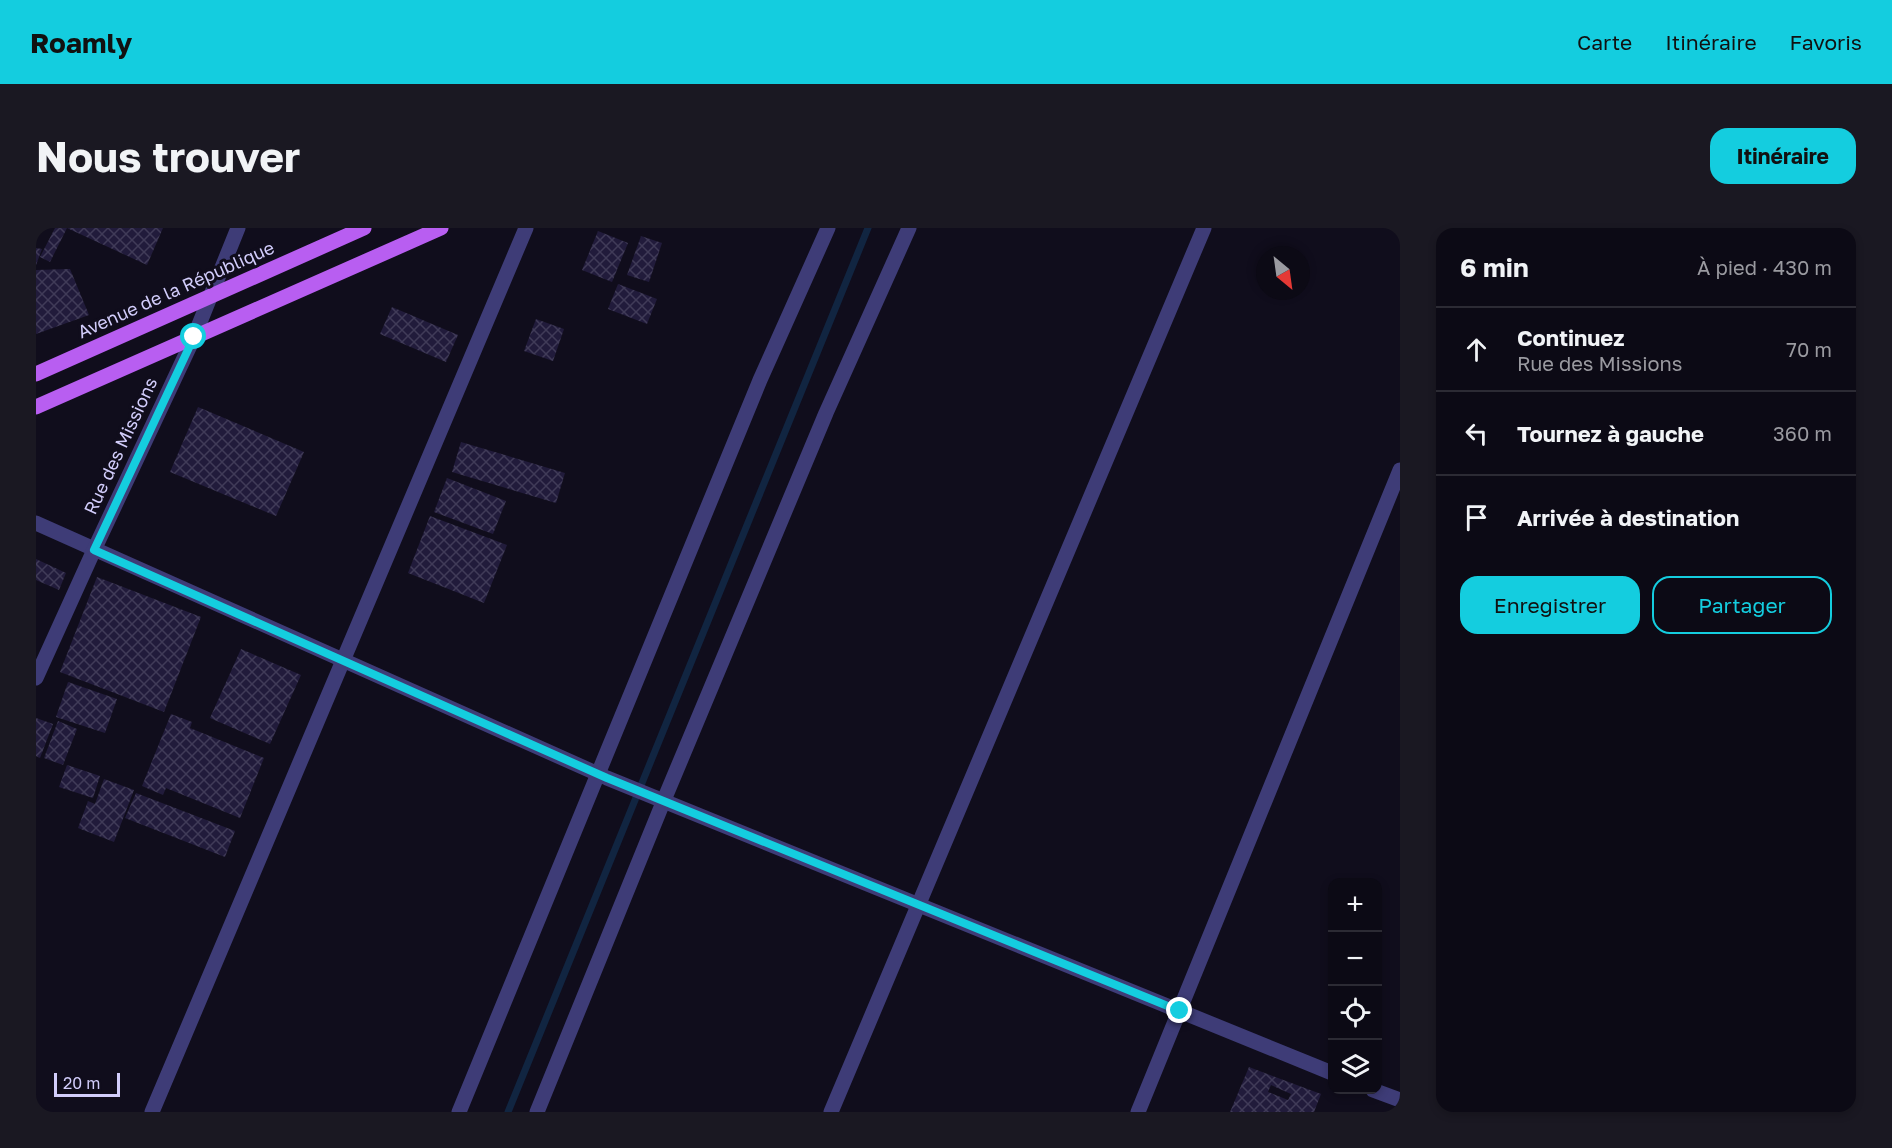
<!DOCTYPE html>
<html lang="fr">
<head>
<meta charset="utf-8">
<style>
  body { margin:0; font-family:"Golos Text",sans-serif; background:#1a1822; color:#f1f3f6 }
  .controls { position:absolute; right:18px; bottom:18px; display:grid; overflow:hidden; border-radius:12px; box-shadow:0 3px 9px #0003 }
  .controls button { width:54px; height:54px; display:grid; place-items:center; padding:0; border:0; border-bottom:2px solid #2c2b34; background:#0c0a15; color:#f1f3f6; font:30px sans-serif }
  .compass { position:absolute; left:1220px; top:18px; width:54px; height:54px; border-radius:50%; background:#0c0a15; box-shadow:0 3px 9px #0003; rotate:151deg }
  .scale { position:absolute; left:18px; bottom:15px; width:66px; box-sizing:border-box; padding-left:6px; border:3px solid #d2cdfb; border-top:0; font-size:16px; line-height:21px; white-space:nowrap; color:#d2cdfb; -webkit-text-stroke:4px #100d1c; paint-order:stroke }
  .stop { position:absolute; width:18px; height:18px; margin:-14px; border:4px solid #14cddf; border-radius:50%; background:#fff }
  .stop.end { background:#14cddf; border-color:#fff; box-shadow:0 2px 6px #0008 }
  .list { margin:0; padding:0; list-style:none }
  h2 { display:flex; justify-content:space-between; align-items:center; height:78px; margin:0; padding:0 24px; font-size:26px }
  h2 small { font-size:20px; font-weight:400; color:#9a9aa0 }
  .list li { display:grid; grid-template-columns:39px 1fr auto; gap:18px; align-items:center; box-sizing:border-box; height:84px; padding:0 24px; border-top:2px solid #2c2b34 }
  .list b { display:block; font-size:22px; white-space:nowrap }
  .list p { margin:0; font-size:20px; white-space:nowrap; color:#9a9aa0 }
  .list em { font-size:20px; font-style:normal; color:#9a9aa0 }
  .actions { display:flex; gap:12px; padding:18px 24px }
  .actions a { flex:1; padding:14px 0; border:2px solid #14cddf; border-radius:18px; text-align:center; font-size:21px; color:#14cddf }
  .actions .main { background:#14cddf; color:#111 }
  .icon { flex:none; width:33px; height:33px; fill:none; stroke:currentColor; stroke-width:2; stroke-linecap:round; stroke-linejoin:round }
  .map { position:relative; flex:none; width:1364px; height:884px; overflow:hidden; border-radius:18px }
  header { display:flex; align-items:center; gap:36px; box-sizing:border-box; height:84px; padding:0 30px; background:#14cddf; color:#111 }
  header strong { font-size:28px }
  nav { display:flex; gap:33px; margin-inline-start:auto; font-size:21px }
  .intro { display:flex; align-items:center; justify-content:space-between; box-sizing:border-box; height:144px; padding:0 36px }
  h1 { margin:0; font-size:42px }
  .button { padding:15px 27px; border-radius:18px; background:#14cddf; color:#111; font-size:21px; font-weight:700 }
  main { display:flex; gap:36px; padding:0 36px }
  aside { flex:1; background:#0c0a15; border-radius:18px; box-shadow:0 3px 9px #0003 }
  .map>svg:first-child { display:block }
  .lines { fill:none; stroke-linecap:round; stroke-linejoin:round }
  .stream { stroke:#112541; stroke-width:7 }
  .building { fill:url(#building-cross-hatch); fill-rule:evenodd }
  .minor { stroke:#3e3c77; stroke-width:15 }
  .major { stroke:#b85ef1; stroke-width:15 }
  .route { stroke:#14cddf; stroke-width:8 }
  .labels { text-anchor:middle; stroke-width:6; stroke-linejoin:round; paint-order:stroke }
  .street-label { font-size:18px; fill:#d2cdfb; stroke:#100d1c }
</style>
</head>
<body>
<header>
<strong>Roamly</strong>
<nav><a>Carte</a><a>Itinéraire</a><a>Favoris</a></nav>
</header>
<div class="intro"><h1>Nous trouver</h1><a class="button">Itinéraire</a></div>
<main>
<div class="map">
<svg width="1364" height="884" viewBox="0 0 1364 884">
  <defs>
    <pattern id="building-cross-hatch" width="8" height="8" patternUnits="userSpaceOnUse" patternTransform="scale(1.5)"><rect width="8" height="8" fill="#211b3b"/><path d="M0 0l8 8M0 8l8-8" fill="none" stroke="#403b58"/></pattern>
  </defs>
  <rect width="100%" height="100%" fill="#100d1c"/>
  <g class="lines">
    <path class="stream" d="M472 884 832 0"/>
  </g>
  <g class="building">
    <path d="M19 0H127L111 37 31 0 14 34 4 29Z"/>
    <path d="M562 3 592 15 576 54 546 42Z"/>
    <path d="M605 8 626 15 613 54 591 47Z"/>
    <path d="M0 20 6 21 0 37Z"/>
    <path d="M34 41 53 87 0 106V42Z"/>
    <path d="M582 56 621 71 611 96 572 81Z"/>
    <path d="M356 79 422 107 410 134 344 106Z"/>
    <path d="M500 91 528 101 517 133 488 123Z"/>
    <path d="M162 179 268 224 240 288 134 244Z"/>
    <path d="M425 214 529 245 520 275 416 244Z"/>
    <path d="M411 250 470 273 457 306 398 284Z"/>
    <path d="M394 288 471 317 448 375 372 345Z"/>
    <path d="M0 331 30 345 23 362 0 352Z"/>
    <path d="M61 349 165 389 128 484 24 444Z"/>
    <path d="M205 421 265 447 234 516 174 490Z"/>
    <path d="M32 454 81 471 69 505 20 489Z"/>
    <path d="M135 486 156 494 154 500 228 530 204 590 130 560 127 567 106 558Z"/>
    <path d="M0 490 17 496 4 530 0 528Z"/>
    <path d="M22 493 41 501 27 537 8 530Z"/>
    <path d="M31 537 64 548 57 570 23 559Z"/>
    <path d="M68 551 98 562 78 614 42 600 52 573 59 576Z"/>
    <path d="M100 565 199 603 189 629 89 590Z"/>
    <path d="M1213 839 1285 866 1278 884H1194ZM1235 857 1255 866 1252 872 1232 864Z"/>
  </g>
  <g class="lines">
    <g class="minor">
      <path d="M0 295 571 550 1296 845"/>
      <path d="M0 450 58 322 158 109 202 0"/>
      <path d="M1337 862 1364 872"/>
      <path d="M116 884 490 0"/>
      <path d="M423 884 724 152 792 0"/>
      <path d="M501 884 628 572 790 185 873 0"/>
      <path d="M795 884 1168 0"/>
      <path d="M1102 884 1364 242"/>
    </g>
    <g class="major">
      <path d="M0 146 328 0"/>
      <path d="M0 179 405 0"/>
    </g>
  </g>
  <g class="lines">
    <path class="route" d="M158 109 58 322 571 550 1144 783"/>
  </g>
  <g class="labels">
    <g class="street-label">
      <text transform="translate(140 62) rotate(-24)" y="6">Avenue de la République</text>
      <text transform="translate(85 218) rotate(-65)" y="6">Rue des Missions</text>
    </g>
  </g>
</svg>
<div class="controls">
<button>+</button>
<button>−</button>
<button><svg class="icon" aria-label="locate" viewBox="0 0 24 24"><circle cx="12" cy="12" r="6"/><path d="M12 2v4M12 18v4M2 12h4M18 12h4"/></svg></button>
<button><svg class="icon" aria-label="layers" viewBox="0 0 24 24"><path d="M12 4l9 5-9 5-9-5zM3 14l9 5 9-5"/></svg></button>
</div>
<svg class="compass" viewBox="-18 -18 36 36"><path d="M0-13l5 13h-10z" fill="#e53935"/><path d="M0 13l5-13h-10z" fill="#9a9aa0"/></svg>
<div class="scale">20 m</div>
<div class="stop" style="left:158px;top:109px"></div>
<div class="stop end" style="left:1144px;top:783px"></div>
</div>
<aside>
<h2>6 min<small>À pied · 430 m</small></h2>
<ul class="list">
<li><svg class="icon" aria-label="ahead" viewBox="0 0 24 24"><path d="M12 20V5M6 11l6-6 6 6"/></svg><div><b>Continuez</b><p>Rue des Missions</p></div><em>70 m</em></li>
<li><svg class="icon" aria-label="left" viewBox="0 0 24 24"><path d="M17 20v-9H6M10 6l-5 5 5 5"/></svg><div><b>Tournez à gauche</b></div><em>360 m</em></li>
<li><svg class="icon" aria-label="arrive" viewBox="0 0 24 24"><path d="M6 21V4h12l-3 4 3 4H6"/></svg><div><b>Arrivée à destination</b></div></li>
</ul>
<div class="actions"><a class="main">Enregistrer</a><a>Partager</a></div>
</aside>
</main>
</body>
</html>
